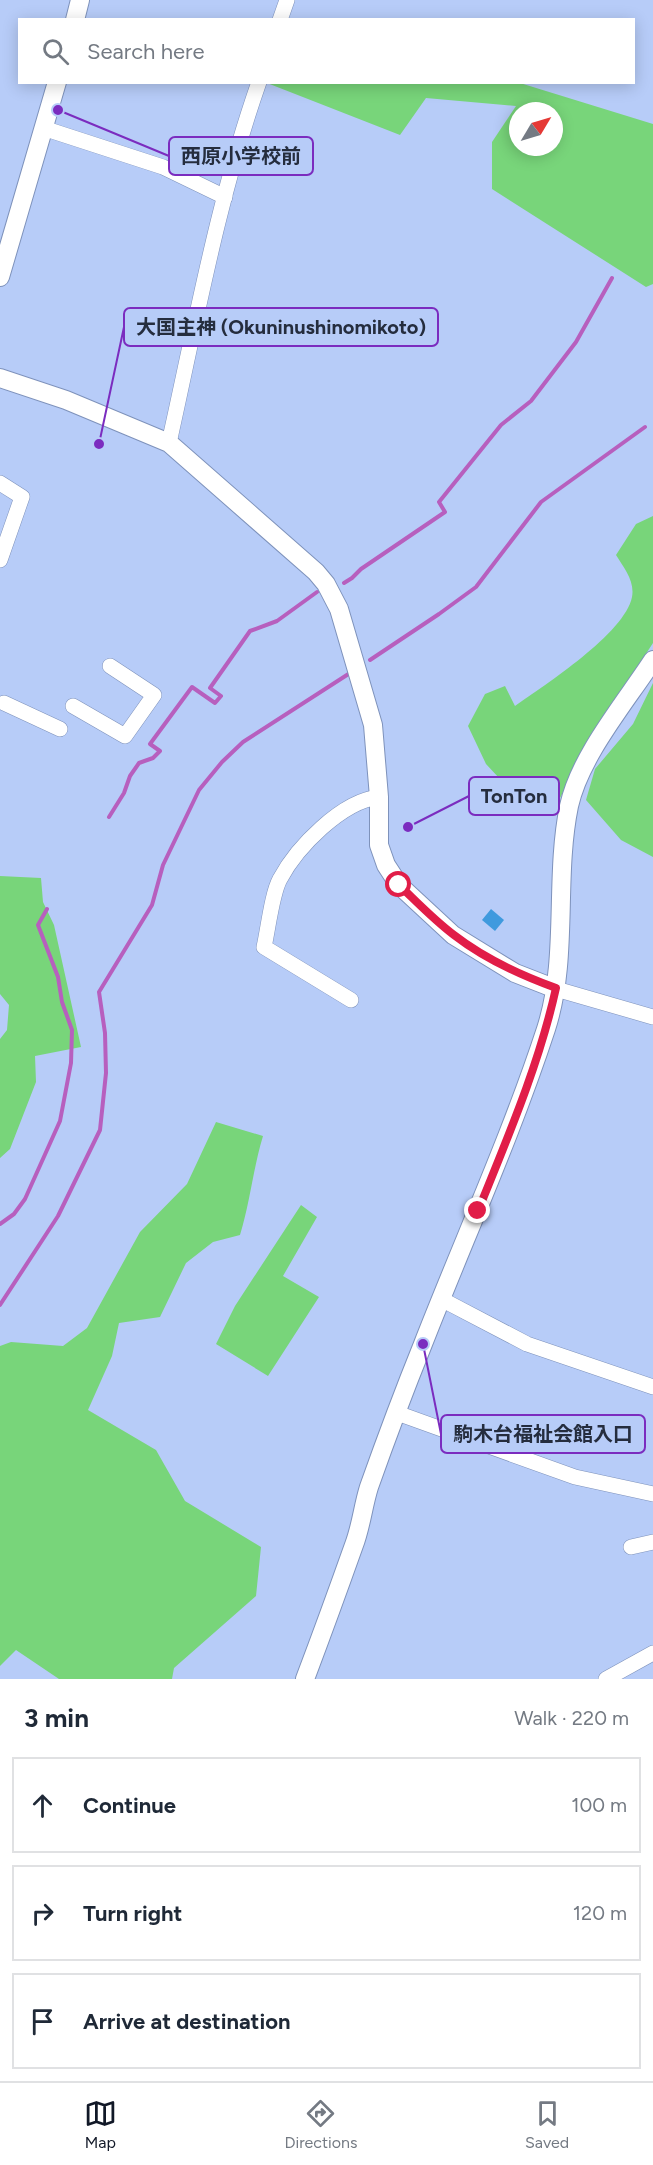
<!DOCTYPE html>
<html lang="en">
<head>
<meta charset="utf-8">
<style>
  body { margin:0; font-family:Figtree,"Noto Sans JP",sans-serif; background:#f2f2f3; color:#1f2937 }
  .compass { position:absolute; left:509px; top:102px; width:54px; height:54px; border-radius:50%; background:#fff; box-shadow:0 3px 15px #0003; rotate:52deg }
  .stop { position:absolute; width:18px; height:18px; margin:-14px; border:4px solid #e11d48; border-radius:50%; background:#fff }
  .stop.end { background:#e11d48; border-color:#fff; box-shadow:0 2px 6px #0008 }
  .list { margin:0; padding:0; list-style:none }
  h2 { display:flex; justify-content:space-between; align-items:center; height:78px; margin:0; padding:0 24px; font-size:26px }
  h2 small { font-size:20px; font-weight:400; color:#747a83 }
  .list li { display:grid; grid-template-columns:39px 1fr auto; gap:18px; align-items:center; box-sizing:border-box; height:96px; margin:0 12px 12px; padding:0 12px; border:2px solid #e0e1e3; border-radius:0px }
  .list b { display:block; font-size:22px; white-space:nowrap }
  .list em { font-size:20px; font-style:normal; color:#747a83 }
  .icon { flex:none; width:33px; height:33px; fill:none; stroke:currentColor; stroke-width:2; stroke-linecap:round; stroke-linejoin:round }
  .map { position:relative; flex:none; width:653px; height:1679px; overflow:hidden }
  .search { position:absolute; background:#fff; box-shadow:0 3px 15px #0003; left:18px; right:18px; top:18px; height:66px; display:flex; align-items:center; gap:15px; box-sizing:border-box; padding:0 21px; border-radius:0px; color:#747a83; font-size:22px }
  .sheet { height:402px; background:#fff }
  nav { display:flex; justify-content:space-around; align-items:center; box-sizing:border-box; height:84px; border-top:2px solid #e0e1e3; background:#fff; font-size:16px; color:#747a83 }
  nav a { display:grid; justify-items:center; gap:3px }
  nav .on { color:#111827 }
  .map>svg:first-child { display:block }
  .green { fill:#78d57a; fill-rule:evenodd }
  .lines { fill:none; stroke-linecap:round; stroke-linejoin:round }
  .stream { stroke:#b75fbe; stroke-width:4 }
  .building { fill:#3f9ade }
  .minor-casing { stroke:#7e92bb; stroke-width:16 }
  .tertiary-casing { stroke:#7e92bb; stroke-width:20 }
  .minor { stroke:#fff; stroke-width:15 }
  .tertiary { stroke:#fff; stroke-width:18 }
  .route { stroke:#e11d48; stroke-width:8 }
  .leader { fill:none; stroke:#7b2cbf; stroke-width:2 }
  .callout-dot { fill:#7b2cbf; stroke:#b7ccf8; stroke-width:2 }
  .callout { fill:#b7ccf8; stroke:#7b2cbf; stroke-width:2 }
  .callout-label { font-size:20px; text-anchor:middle; font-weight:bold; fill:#252d3e }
</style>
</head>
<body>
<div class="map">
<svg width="653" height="1679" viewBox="0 0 653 1679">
  <rect width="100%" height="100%" fill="#b7ccf8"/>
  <g class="green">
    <path d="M267 83H520L653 124V284L646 287 492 189V142L516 106 426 98 400 135ZM518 111H554V147H518Z"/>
    <path d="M653 516V643L593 735 560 798 512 792 486 764 468 726 485 694 505 686 515 706C545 685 625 633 632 597 635 581 624 568 616 555L636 524Z"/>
    <path d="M653 683V857L621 840 586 800 595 769 633 724Z"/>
    <path d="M0 876 41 878 43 902 54 925 81 1047 35 1056 36 1082 10 1149 0 1158V1039L7 1030 9 1005 0 994Z"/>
    <path d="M216 1122 263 1136C253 1169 250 1203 240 1235L213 1242 186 1263 160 1317 119 1323 112 1356 88 1410 156 1450 185 1501 261 1547 256 1596 174 1668 172 1679H59L16 1650 0 1666V1346L11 1342 63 1346 87 1328 140 1232 187 1184Z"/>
    <path d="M301 1205 317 1217 283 1276 319 1297 268 1376 216 1344 235 1306Z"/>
  </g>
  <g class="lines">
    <g class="stream">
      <path d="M344 583 352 578 361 569 445 512 439 502 501 425 531 401 576 342 612 278"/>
      <path d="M370 660 439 614 476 587 541 502 645 427"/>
      <path d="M109 817 124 793 130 776 139 763 153 758 160 751 150 744 192 687 215 703 221 696 210 688 250 631 277 621 317 592"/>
      <path d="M0 1224 14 1214 25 1199 60 1121 71 1063 72 1030 62 1002 58 977 38 925 47 909"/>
      <path d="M0 1305 58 1216 100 1130 106 1073 105 1033 99 992 152 905 163 865 199 790 222 762 243 742 350 673"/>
    </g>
  </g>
  <path class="building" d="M491 909 504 920 495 931 482 920Z"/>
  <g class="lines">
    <g class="minor-casing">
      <g id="minor">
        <path d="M280 20 287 0"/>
        <path d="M43 128 163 167 225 197"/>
        <path d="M169 443C196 322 218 199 259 82"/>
        <path d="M0 483 22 497 0 560"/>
        <path d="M4 703 60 729"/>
        <path d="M73 706 125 736 154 695 110 666"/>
        <path d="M556 989 653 1017"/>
        <path d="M351 1000 264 947C268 930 272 893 280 879 297 847 342 801 379 797"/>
        <path d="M441 1299 527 1344 653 1387"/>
        <path d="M397 1413 575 1477 653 1494"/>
        <path d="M631 1547 653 1542"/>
        <path d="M606 1679 653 1653"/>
      </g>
    </g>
    <g class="tertiary-casing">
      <g id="tertiary">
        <path d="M75 20 80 0"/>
        <path d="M0 277 57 82"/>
        <path d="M0 378 66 400 169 443 316 572 326 584 339 609 373 725 379 797V845L386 865 399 885 453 935 515 973 556 989"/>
        <path d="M305 1679C322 1634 338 1590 354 1545 361 1527 363 1506 369 1487 386 1439 404 1391 423 1344 464 1239 511 1136 546 1029 569 958 554 879 569 806 580 756 625 703 653 660"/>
      </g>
    </g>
    <use href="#minor" class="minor"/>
    <use href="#tertiary" class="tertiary"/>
  </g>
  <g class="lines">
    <path class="route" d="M399 885C417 902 434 920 454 935 485 959 520 975 556 988 539 1065 507 1139 478 1211"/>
  </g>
  <path class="leader" d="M58 110L169 156M99 444L124 327M408 827L469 796M423 1344L441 1434"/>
  <g class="callout-dot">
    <circle cx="58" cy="110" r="6"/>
    <circle cx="99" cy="444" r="6"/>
    <circle cx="408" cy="827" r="6"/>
    <circle cx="423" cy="1344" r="6"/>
  </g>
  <g class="callout">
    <rect x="169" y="137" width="144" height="38" rx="6"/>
    <rect x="124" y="308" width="314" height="38" rx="6"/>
    <rect x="469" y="777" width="90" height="38" rx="6"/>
    <rect x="441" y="1415" width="204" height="38" rx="6"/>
  </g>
  <g class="callout-label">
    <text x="241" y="163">西原小学校前</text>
    <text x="281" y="334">大国主神 (Okuninushinomikoto)</text>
    <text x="514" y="803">TonTon</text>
    <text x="543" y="1441">駒木台福祉会館入口</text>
  </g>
</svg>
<svg class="compass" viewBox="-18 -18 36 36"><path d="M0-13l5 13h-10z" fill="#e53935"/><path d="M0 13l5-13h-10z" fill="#747a83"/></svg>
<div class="stop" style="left:399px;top:885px"></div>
<div class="stop end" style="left:478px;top:1211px"></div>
<div class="search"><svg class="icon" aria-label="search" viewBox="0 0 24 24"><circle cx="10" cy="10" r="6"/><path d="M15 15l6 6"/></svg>Search here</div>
</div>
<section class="sheet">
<h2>3 min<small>Walk · 220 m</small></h2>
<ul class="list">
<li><svg class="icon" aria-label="ahead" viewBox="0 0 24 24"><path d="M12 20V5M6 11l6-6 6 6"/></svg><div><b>Continue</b></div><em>100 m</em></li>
<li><svg class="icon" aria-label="right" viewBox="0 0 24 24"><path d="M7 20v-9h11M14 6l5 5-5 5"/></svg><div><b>Turn right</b></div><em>120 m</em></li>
<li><svg class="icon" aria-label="arrive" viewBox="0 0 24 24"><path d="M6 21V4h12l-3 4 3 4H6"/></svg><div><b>Arrive at destination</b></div></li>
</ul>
</section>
<nav>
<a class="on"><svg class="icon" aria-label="map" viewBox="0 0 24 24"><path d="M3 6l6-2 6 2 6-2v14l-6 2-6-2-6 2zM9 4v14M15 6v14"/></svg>Map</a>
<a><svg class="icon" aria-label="directions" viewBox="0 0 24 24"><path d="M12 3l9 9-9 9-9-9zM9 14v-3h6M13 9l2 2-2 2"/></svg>Directions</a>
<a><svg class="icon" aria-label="saved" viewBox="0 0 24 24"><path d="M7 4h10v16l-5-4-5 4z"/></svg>Saved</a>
</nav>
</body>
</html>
